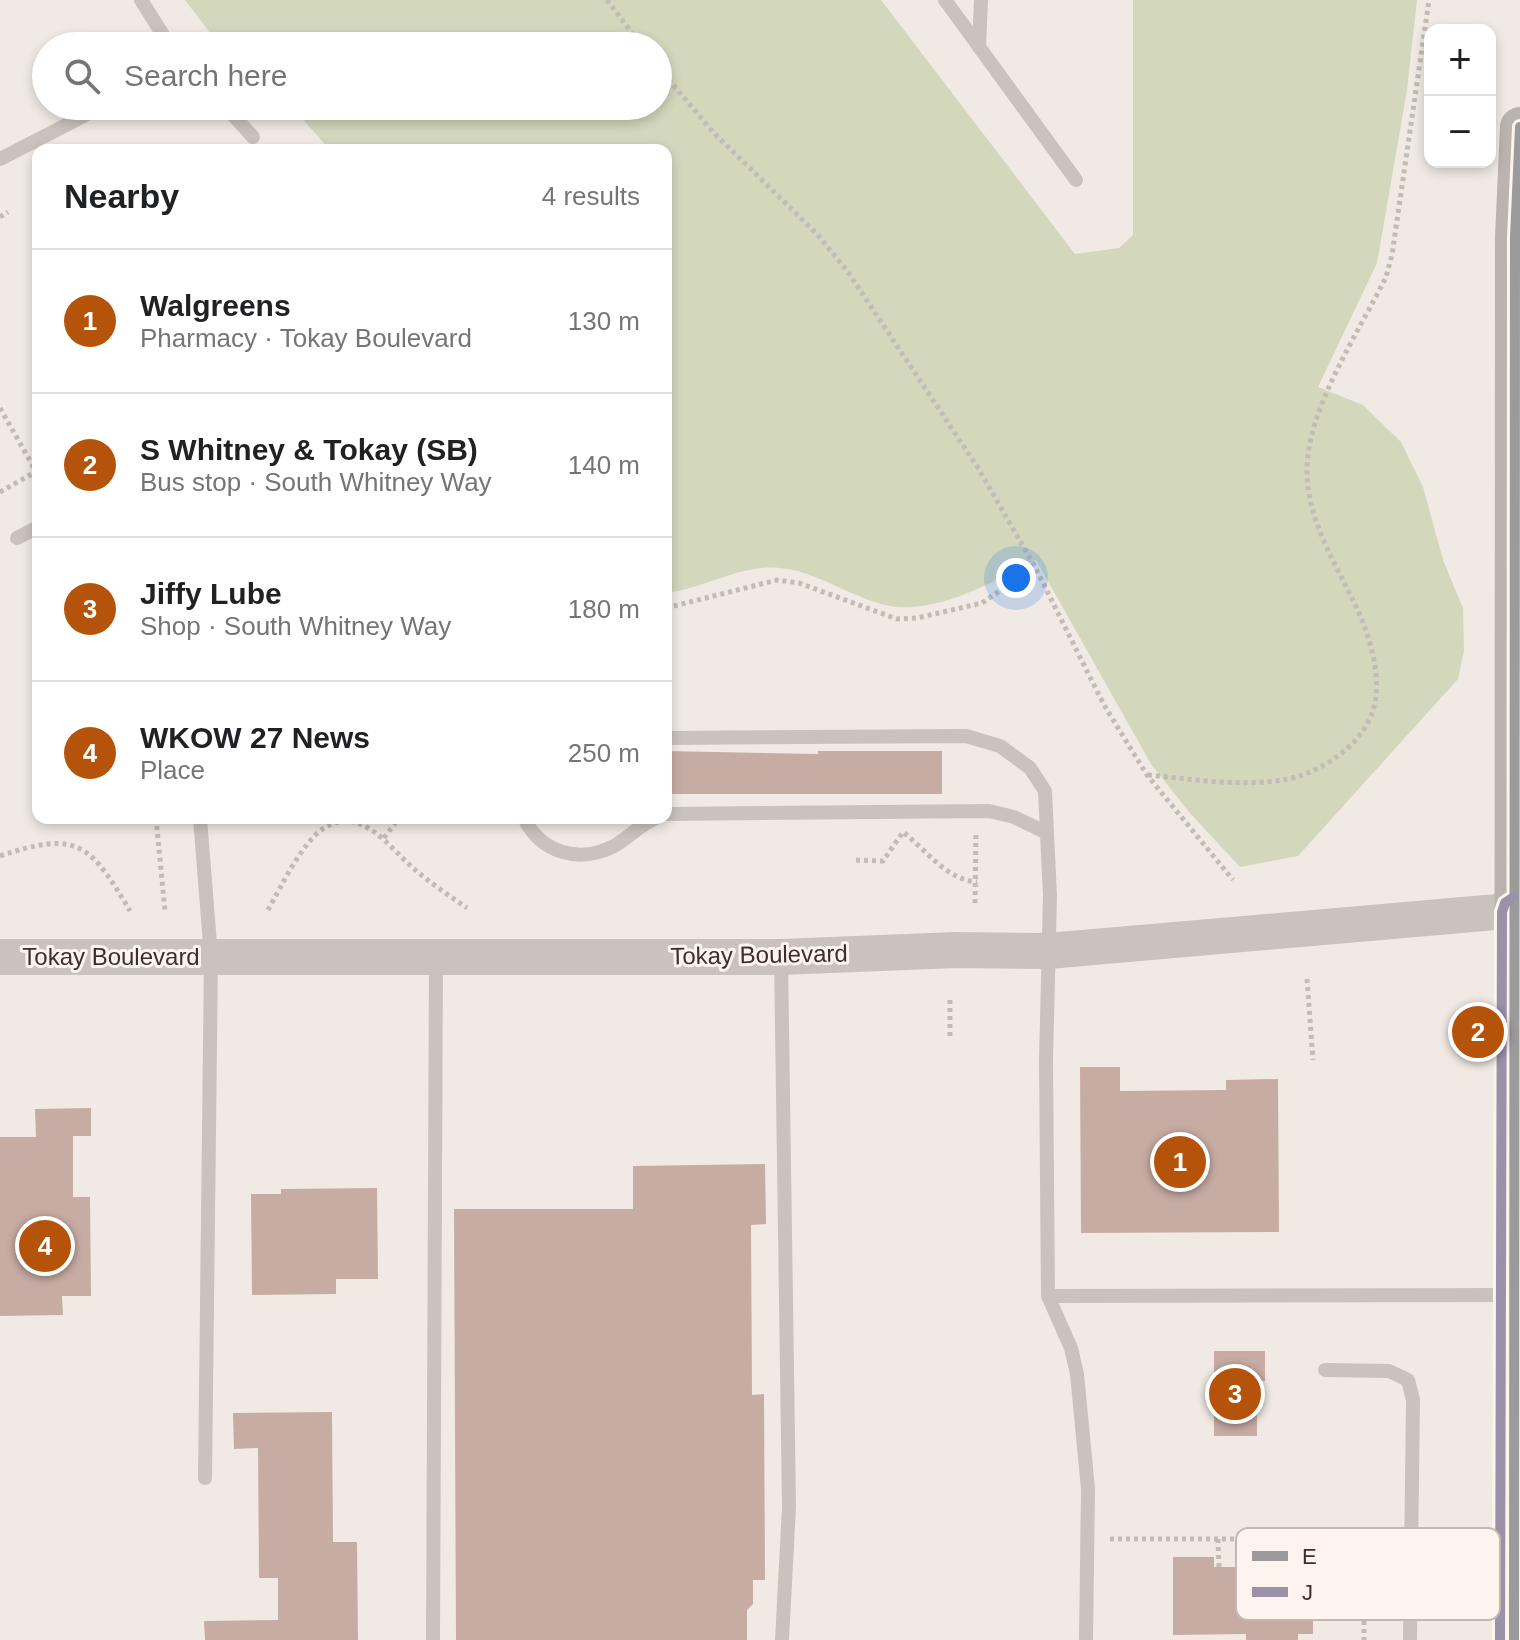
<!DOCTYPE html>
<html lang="en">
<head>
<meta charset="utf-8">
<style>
  body { margin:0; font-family:Helvetica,sans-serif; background:#f2f2f2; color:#202124 }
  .controls { position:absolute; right:24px; top:24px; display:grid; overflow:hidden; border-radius:16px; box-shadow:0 4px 12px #0003 }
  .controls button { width:72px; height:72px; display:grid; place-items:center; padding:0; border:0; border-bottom:2px solid #e0e0e0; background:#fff; color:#202124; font:40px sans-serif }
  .you { position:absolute; left:1016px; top:578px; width:28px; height:28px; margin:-20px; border:6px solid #fff; border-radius:50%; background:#1a73e8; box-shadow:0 0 0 12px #1a73e833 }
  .badge { display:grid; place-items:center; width:52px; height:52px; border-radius:50%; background:#b45309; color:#fff; font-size:26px; font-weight:700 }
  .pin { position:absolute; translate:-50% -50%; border:4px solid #fff; box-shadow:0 2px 8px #0006 }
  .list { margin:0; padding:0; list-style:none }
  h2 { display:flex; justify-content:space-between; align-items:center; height:104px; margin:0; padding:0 32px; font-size:34px }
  h2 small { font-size:26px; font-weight:400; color:#757577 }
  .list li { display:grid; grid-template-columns:52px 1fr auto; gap:24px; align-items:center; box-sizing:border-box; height:144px; padding:0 32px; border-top:2px solid #e0e0e0 }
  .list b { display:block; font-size:30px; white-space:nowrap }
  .list p { margin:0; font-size:26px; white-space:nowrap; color:#757577 }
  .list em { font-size:26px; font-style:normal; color:#757577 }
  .icon { flex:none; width:44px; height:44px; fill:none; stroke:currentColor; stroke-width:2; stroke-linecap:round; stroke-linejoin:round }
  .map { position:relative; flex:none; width:1520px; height:1640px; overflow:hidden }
  .search { position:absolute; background:#fff; box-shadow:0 4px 12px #0003; left:32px; top:32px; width:640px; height:88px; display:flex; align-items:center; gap:20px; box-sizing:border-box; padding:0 28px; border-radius:44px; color:#757577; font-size:30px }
  .panel { position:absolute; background:#fff; box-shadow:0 4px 12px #0003; left:32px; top:144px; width:640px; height:680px; border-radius:16px }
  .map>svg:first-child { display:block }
  .green { fill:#d3d7bc }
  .building { fill:#c7aca4 }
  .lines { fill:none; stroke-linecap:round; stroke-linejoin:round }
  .path { stroke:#c3bbb5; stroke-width:5; stroke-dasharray:4 4; stroke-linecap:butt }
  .service { stroke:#cac2bd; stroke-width:14 }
  .tertiary { stroke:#cac2bd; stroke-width:36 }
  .secondary { stroke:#bbb3ad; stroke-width:40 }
  .bus-1-casing { stroke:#fcf4ed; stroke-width:16 }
  .bus-2-casing { stroke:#fcf4ed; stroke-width:16 }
  .bus-1 { stroke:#9c9a9a; stroke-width:10 }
  .bus-2 { stroke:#9b92aa; stroke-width:10 }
  .labels { text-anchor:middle; stroke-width:6; stroke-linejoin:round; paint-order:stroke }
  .street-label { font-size:24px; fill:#3d2f29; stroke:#fcf4ed }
  .key { fill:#fcf4ed; stroke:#c3b9b2; stroke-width:2 }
  .key-label { font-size:22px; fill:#3d2f29 }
</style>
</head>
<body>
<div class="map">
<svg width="1520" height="1640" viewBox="0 0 1520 1640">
  <rect width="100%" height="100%" fill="#f1eae4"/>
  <path class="green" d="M185 0H881L1075 254 1119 248 1133 235V0H1417L1407 90 1377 263 1318 387 1363 405 1401 442 1423 487 1443 560 1463 608 1464 651 1458 679 1298 856 1240 867 1189 812 1151 764 1036 560C997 580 943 611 897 607 859 603 818 571 780 568 741 564 704 589 666 593V150H330L291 106H658V46H220Z"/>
  <g class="building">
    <path d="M666 751 818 754V751H942V794H666Z"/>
    <path d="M1080 1067H1120V1091L1226 1090V1080L1278 1079 1279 1232 1081 1233Z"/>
    <path d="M91 1108V1136H73V1197H90L91 1296H62L63 1315 0 1316V1137H36L35 1109Z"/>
    <path d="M765 1164 766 1224 751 1225 752 1395 764 1394 765 1580H753V1604L747 1610V1640H456L454 1209H633V1166Z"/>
    <path d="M377 1188 378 1279H336V1294L252 1295 251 1194H281V1189Z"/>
    <path d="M1214 1351H1265V1381H1257V1436H1214Z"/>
    <path d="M332 1412 333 1542H357L358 1640H205L204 1621 278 1620V1578H259L258 1448 234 1449 233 1413Z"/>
    <path d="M1240 1556H1299V1567H1313V1634H1298V1640H1246V1634L1173 1635V1557H1214V1567H1240Z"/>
  </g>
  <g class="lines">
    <g class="path">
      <path d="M607 0 642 46"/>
      <path d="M658 67 714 133 817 234 848 272 978 468 1035 567 1104 705 1147 775 1233 880"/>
      <path d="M0 217 8 212"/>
      <path d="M0 408 38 475"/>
      <path d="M0 492 37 471"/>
      <path d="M666 608 777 580 799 583 897 619 917 618 982 603 1035 567"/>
      <path d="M1148 775C1190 779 1234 786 1276 781 1316 777 1366 746 1375 703 1380 676 1372 646 1362 620 1342 573 1308 526 1307 473 1305 412 1359 332 1386 277L1392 255 1429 0"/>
      <path d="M156 818 165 911"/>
      <path d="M384 838 399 818"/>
      <path d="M0 856C77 830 90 843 130 911"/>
      <path d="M856 860 883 861 903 832C926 850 947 880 977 882"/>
      <path d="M975 903 976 832"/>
      <path d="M268 910C281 887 302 842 324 828 361 805 388 846 412 867 429 882 448 895 467 908"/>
      <path d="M1307 979 1313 1060"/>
      <path d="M950 1000V1036"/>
      <path d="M1110 1539H1364V1640"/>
      <path d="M1218 1539 1219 1567"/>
      <path d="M1307 1567 1308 1539"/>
      <path d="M1313 1575H1364"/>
    </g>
    <g class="service">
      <path d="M141 0 170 46"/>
      <path d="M945 0 1076 180"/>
      <path d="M979 47 981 0"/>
      <path d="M225 106 253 137"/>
      <path d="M0 159 103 106"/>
      <path d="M17 538 38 527"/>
      <path d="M666 738 966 736 1000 746 1030 768 1045 791 1050 896 1046 1060 1048 1296 1071 1348 1077 1374 1088 1489 1086 1640"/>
      <path d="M666 814 989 811 1014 817 1045 832"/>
      <path d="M200 818 211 957 205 1478"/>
      <path d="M524 818C541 853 579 864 614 846 629 838 639 825 656 818"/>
      <path d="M781 957 789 1507 782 1640"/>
      <path d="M1048 1296 1513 1295"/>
      <path d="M1325 1370 1389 1371 1408 1380 1413 1400 1410 1640"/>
      <path d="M433 1640 436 958"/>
    </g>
    <path class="tertiary" d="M0 957H781L956 950 1048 951 1520 910"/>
    <path class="secondary" d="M1514 1640 1515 237 1520 127"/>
    <g class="bus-1-casing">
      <path id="bus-1" d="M1514 1640 1515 237 1520 127"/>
    </g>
    <g class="bus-2-casing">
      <path id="bus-2" d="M1500 1640 1502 912 1505 903 1514 897"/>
    </g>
    <use href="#bus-1" class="bus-1"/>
    <use href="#bus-2" class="bus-2"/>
  </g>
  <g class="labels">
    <g class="street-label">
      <text transform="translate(759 955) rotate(-1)" y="8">Tokay Boulevard</text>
      <text x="111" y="965">Tokay Boulevard</text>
    </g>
  </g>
  <rect x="1236" y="1528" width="264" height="92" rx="12" class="key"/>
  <rect x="1252" y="1551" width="36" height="10" fill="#9c9a9a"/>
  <rect x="1252" y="1587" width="36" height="10" fill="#9b92aa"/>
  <g class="key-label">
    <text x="1302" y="1564">E</text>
    <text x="1302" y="1600">J</text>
  </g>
</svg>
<div class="controls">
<button>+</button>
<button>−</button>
</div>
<div class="you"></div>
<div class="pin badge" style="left:1180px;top:1162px">1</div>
<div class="pin badge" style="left:1478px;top:1032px">2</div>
<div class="pin badge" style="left:1235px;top:1394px">3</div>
<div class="pin badge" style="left:45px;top:1246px">4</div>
<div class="search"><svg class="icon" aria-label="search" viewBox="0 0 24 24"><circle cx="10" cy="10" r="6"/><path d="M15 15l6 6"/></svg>Search here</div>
<section class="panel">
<h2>Nearby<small>4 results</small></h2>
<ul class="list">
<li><span class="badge">1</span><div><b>Walgreens</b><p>Pharmacy · Tokay Boulevard</p></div><em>130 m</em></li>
<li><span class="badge">2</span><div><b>S Whitney &amp; Tokay (SB)</b><p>Bus stop · South Whitney Way</p></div><em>140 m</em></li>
<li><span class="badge">3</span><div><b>Jiffy Lube</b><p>Shop · South Whitney Way</p></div><em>180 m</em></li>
<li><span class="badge">4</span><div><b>WKOW 27 News</b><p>Place</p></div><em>250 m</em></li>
</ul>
</section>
</div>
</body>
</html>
